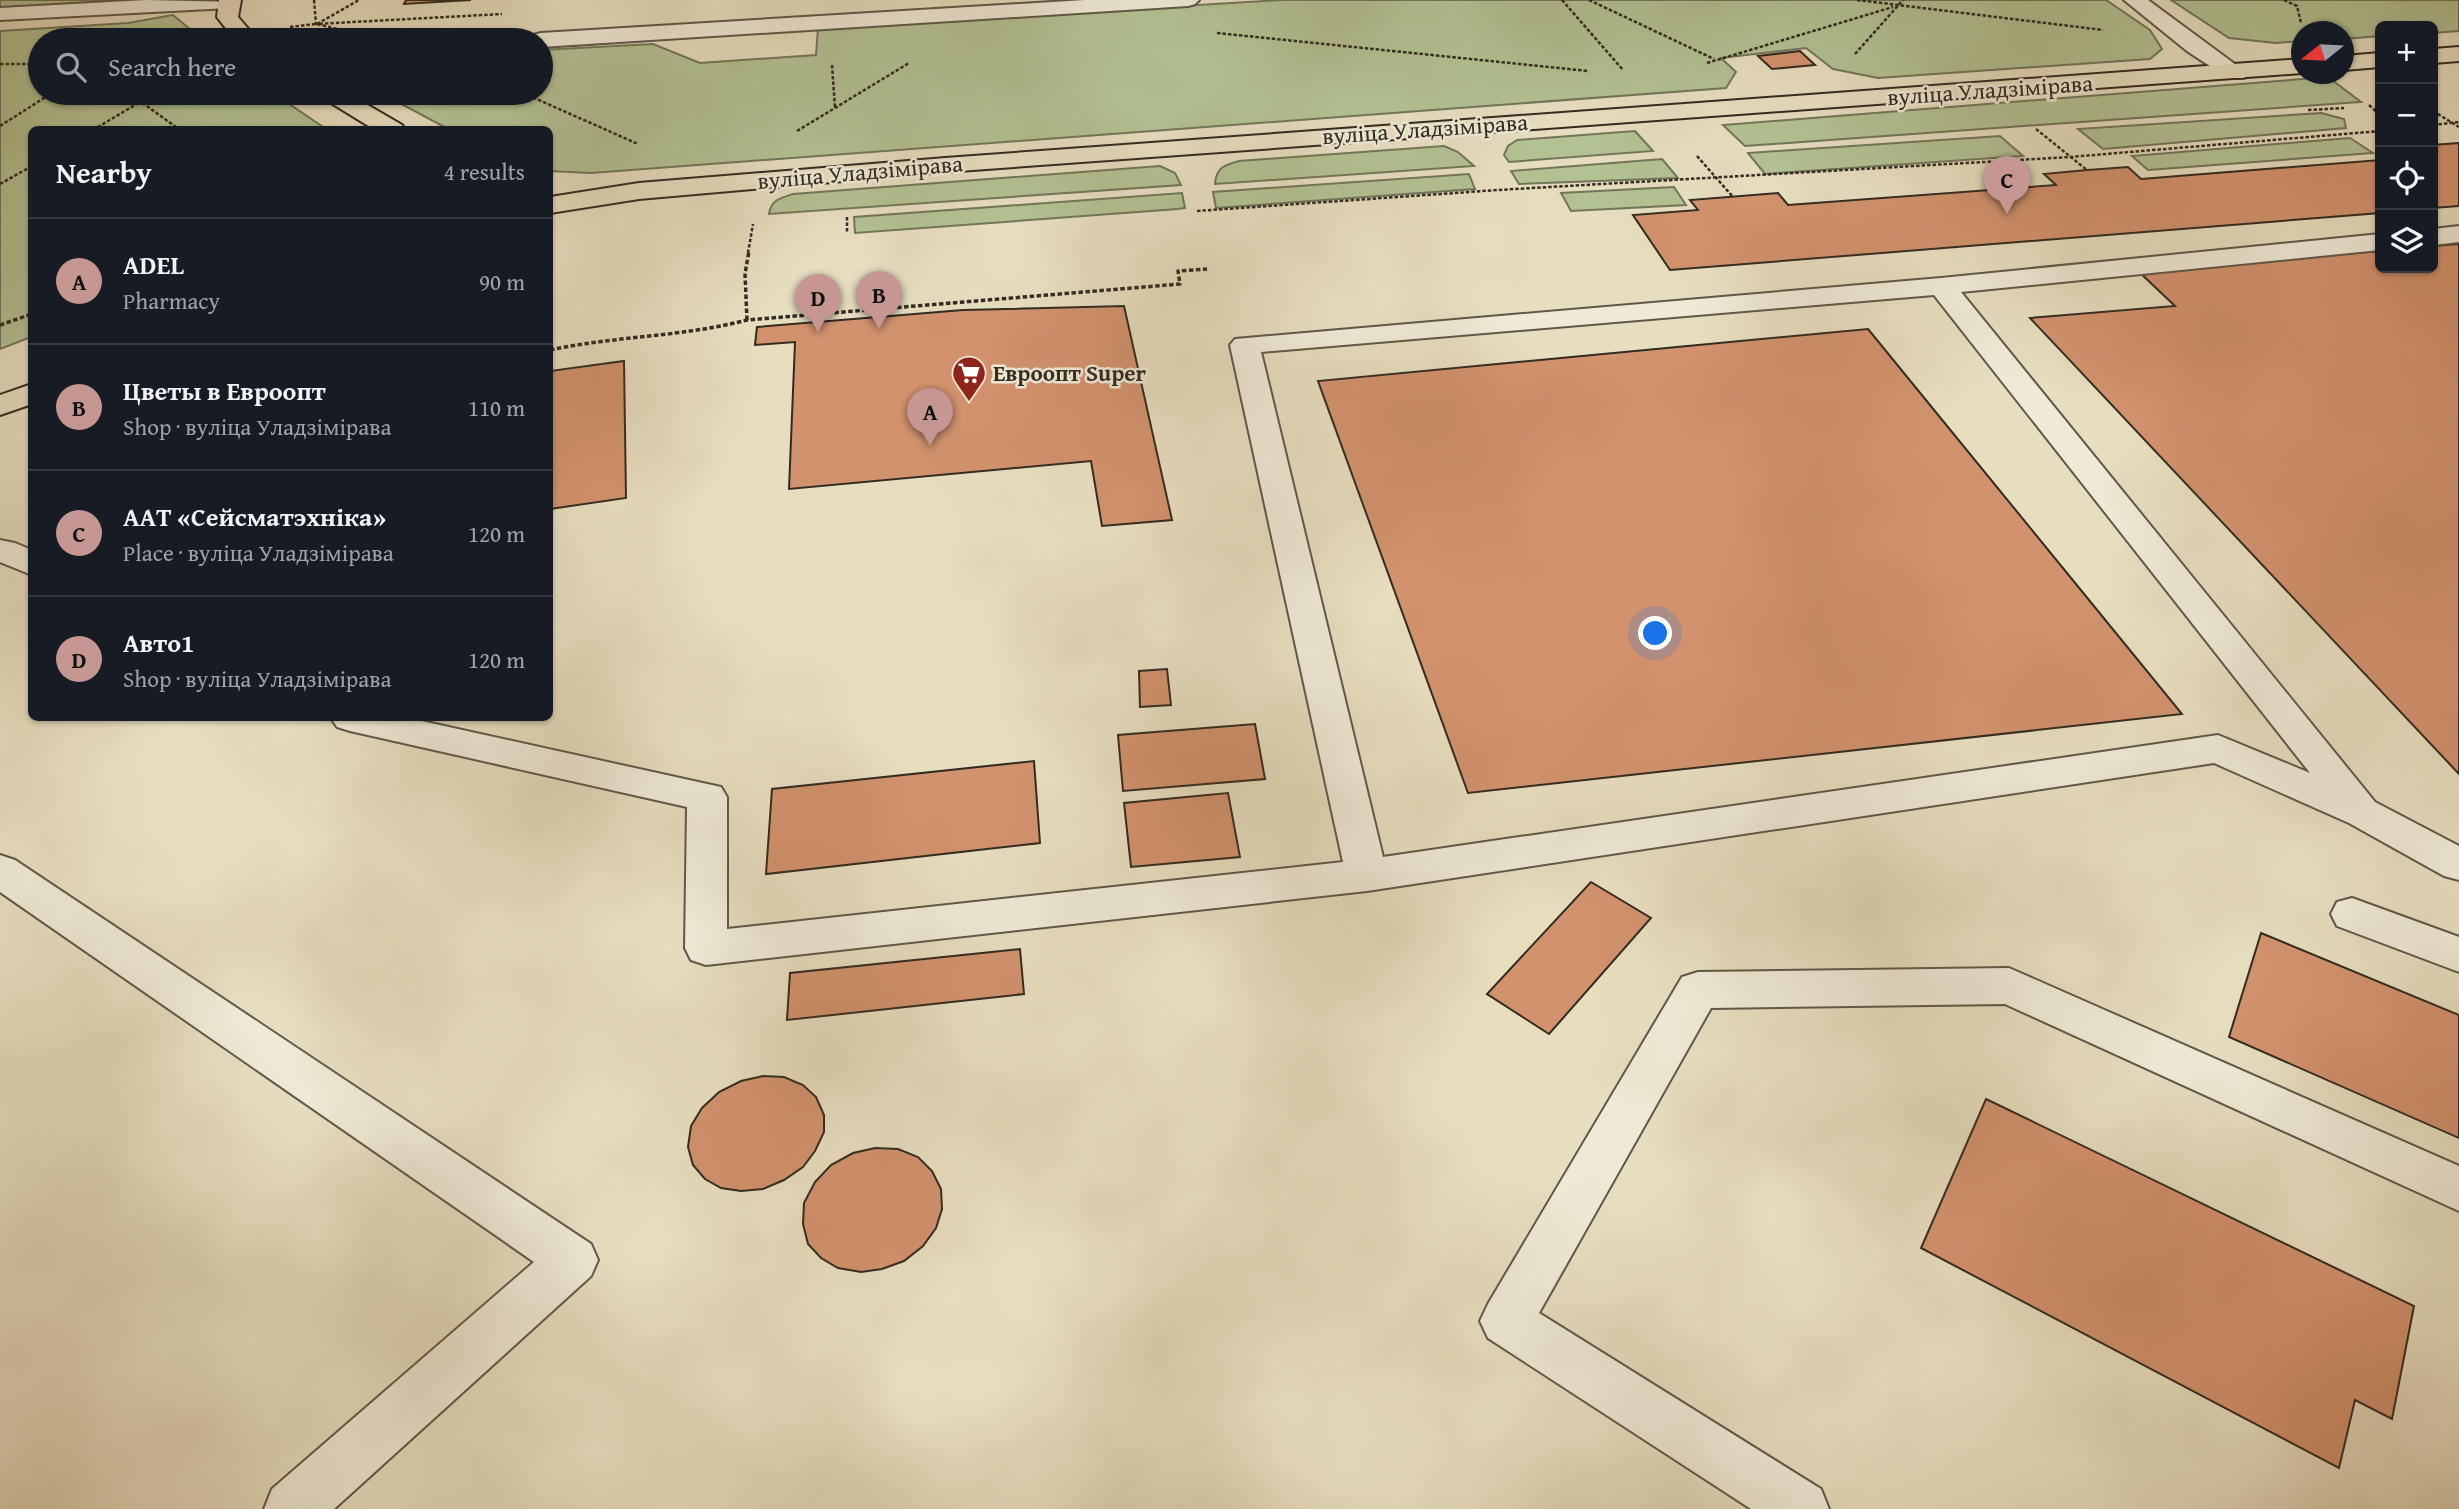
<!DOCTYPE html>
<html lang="en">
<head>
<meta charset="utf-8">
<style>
  body { margin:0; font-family:"Gentium Book Plus",serif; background:#242831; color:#f1f3f6 }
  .controls { position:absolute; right:21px; top:21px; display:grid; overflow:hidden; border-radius:10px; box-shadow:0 2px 5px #0004 }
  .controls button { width:63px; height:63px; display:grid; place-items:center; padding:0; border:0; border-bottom:2px solid #363941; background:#171b24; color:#f1f3f6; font:35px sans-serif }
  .compass { position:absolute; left:2291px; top:21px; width:63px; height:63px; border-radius:50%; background:#171b24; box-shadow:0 2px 5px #0004; rotate:252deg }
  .you { position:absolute; left:1656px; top:634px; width:24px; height:24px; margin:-18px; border:5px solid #fff; border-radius:50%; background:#1a73e8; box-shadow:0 0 0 10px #1a73e833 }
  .badge { display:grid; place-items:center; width:46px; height:46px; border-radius:50%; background:#c59692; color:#111; font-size:23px; font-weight:700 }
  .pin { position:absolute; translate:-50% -58px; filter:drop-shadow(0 2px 4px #0008) }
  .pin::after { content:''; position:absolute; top:37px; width:24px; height:21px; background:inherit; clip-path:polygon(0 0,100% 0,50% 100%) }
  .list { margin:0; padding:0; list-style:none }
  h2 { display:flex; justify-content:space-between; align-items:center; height:91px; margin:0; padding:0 28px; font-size:30px }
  h2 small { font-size:23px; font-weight:400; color:#9ea1a6 }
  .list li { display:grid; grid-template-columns:46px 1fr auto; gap:21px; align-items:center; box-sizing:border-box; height:126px; padding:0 28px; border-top:2px solid #363941 }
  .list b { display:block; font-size:26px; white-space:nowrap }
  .list p { margin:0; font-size:23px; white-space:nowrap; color:#9ea1a6 }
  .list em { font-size:23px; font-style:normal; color:#9ea1a6 }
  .icon { flex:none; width:38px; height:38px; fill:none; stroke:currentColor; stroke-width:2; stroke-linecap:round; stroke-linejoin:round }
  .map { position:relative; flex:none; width:2459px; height:1509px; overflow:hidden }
  .search { position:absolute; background:#171b24; box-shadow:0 2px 5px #0004; left:28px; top:28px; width:525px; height:77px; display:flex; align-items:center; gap:18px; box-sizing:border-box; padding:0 24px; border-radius:38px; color:#9ea1a6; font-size:26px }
  .panel { position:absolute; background:#171b24; box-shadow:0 2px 5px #0004; left:28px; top:126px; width:525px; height:595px; border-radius:10px }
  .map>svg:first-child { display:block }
  .green { fill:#b3c294; stroke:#72765a; stroke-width:2 }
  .building { fill:#d2926e; stroke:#322b21; stroke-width:2 }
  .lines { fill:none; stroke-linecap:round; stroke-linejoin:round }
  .minor-casing { stroke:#5f5849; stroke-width:4 }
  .major-casing { stroke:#322b21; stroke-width:4 }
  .path-far1 { stroke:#322b21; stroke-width:2.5; stroke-dasharray:3.5 2; stroke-linecap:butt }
  .path { stroke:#322b21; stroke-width:3.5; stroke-dasharray:4.5 2.5; stroke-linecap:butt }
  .minor { fill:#efead6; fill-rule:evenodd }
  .major { fill:#e7dec0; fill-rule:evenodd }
  .labels { text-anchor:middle; stroke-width:5; stroke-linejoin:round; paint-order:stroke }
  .far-street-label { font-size:23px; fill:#322b21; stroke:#efead6 }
  .far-poi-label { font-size:23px; font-weight:bold; fill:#322b21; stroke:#efead6; text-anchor:start }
</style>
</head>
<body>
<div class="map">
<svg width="2459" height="1509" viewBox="0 0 2459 1509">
  <rect width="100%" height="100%" fill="#e7dec0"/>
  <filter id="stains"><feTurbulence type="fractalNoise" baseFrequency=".00286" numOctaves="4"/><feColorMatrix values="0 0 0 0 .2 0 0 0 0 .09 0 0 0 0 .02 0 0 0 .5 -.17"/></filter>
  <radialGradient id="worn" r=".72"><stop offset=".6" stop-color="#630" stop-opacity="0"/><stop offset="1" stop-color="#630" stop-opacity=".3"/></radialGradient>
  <g class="green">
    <path d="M0 0H199L0 10Z"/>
    <path d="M1281 0H2106L2150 30 2162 49 2150 59 1878 78 1833 69 1806 48 1721 58 1736 72 1726 88 591 173 550 171V130L448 129 381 93H541V50L653 44 700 63 816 55 818 28Z"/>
    <path d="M2171 0H2459V31L2433 33V26H2380V36L2344 39V32H2302L2301 41 2276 43 2229 38Z"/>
    <path d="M173 15 203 40H40V93H273L326 129 32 130 31 337 0 349V31L128 23Z"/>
    <path d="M2328 77 2361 102 1745 146 1723 125Z"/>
    <path d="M2321 113 2344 119 2346 128 2103 149 2078 129Z"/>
    <path d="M1635 131 1653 151 1509 162 1504 155 1508 146 1517 140Z"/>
    <path d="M2000 136 2023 156 1765 174 1748 153Z"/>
    <path d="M2350 138 2373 153 2148 170 2132 156Z"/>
    <path d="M1444 146 1458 152 1474 166 1215 184C1216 168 1224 165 1239 161Z"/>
    <path d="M1662 159 1678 178 1519 184 1511 171Z"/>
    <path d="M1160 166 1175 173 1181 185 769 214C771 200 780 198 793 194Z"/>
    <path d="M1469 174 1475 189 1216 208 1213 192Z"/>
    <path d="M1674 187 1686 205 1571 211 1561 193Z"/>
    <path d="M1182 193 1185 208 1178 209 855 233 854 217Z"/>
  </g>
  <g class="building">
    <path d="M406 0H471L404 4Z"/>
    <path d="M1800 51 1815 65 1772 69 1758 56Z"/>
    <path d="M2459 143V206L2433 208V145Z"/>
    <path d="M2380 160V213L1670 270 1633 215 1698 210 1690 200 1778 193 1788 205 2056 185 2044 174 2087 170 2128 167 2141 179Z"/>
    <path d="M2459 244V774L2030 318 2175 306 2137 270 2380 251V268H2433V246Z"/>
    <path d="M1124 306 1172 520 1102 526 1091 461 789 489 795 342 755 345 757 327 963 310Z"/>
    <path d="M1868 329 2182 714 1468 793 1318 381Z"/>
    <path d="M624 361 626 498 550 509V371Z"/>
    <path d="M1167 669 1171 705 1140 707 1139 671Z"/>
    <path d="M1255 724 1265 779 1123 791 1118 735Z"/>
    <path d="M1034 761 1040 843 766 874 772 789Z"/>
    <path d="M1228 793 1240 857 1131 867 1124 803Z"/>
    <path d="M1591 882 1651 918 1549 1034 1487 994Z"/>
    <path d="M2261 933 2459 1015V1138L2229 1037Z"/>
    <path d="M1020 949 1024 994 787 1020 790 973Z"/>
    <path d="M763 1076 784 1077 803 1085 816 1097 824 1115V1132L815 1151 803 1167 784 1180 763 1189 741 1191 721 1188 705 1179 693 1165 688 1147 691 1126 702 1108 719 1092 741 1081Z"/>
    <path d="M1986 1099 2414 1306 2392 1419 2355 1400 2339 1468 1921 1248Z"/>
    <path d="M875 1148 898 1149 918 1157 932 1171 941 1189 942 1209 936 1228 923 1246 904 1261 882 1269 861 1272 838 1268 821 1258 808 1244 803 1224 804 1203 815 1182 831 1165 853 1153Z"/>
  </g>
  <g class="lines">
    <g class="minor-casing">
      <g id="minor">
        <path d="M146 0 240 2 236 6 229 8 0 20V8Z"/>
        <path d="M1085 0H1199L1195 4 1188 6 541 47V40H530L533 35 541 33Z"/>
        <path d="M2124 0H2148L2247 73 2244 78H2228L2187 51Z"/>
        <path d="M2459 226V242L2433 245V229Z"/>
        <path d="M2380 234V250L1961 292 2375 802 2459 846V880L2444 876 2349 823 2214 763 1367 891 706 965 691 960 685 948 687 807 350 731 337 727 331 718H408L721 787 727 797V929L1343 862 1230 345 1235 339 1941 278ZM1934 295 2310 773 2218 735 1383 857 1261 352Z"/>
        <path d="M0 540 15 543 32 550V575L0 562Z"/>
        <path d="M0 855 15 860 591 1244 598 1260 591 1276 334 1509H264L272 1489 534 1262 0 892Z"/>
        <path d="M2352 898 2459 937V972L2337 926 2331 914 2337 902Z"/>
        <path d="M2009 968 2459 1166V1211L2005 1004 1711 1008 1539 1313 1821 1489 1829 1509H1751L1488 1338 1480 1321 1488 1304 1682 977 1698 972Z"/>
      </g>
    </g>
    <g class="major-casing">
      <g id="major">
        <path d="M219 0H241L238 17 258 40H235L217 17Z"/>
        <path d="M2459 47V61L2433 63V49Z"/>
        <path d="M2380 53V67L2344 70V56Z"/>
        <path d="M2302 59V73L945 172 639 199 550 213V197L639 183 945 158Z"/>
        <path d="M320 93H347L402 125 405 130H375L323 98Z"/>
        <path d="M32 384V404L0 415V395Z"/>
      </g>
    </g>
    <g class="path-far1">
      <path d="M314 0 316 24 502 14"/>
      <path d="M1562 0 1623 70"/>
      <path d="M1589 0 1714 59"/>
      <path d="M1857 0 2103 30"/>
      <path d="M2284 0 2297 6 2301 23"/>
      <path d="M317 24 359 0"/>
      <path d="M290 27 316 24 388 40"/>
      <path d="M1217 33 1588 71"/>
      <path d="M1855 54 1903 0"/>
      <path d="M1707 63 1893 7"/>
      <path d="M0 64H40"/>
      <path d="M832 65 835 108"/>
      <path d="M129 93 180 130"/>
      <path d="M523 93 638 144"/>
      <path d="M2369 105 2380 115"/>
      <path d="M2308 110 2344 108"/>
      <path d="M2433 111 2459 127"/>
      <path d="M2433 125 2459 122"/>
      <path d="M0 126 52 93"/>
      <path d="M2036 129 2087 170"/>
      <path d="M93 130 155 93"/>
      <path d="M797 131 909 63"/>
      <path d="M1697 156 1733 197"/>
      <path d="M0 184 32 166"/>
      <path d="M1197 211 1498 190 2070 157 2380 131"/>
      <path d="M847 217V233"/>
      <path d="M748 253 753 224"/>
    </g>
    <g class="path">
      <path d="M747 320 745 274 749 251"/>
      <path d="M0 325 32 314"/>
      <path d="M550 350C615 336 682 337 747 320L1180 284 1178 271 1207 269"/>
    </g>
    <use href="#minor" class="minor"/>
    <use href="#major" class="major"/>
  </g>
  <defs>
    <g id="supermarket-pin" transform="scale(1.75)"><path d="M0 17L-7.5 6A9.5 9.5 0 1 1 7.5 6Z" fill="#8f2418" stroke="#efead6"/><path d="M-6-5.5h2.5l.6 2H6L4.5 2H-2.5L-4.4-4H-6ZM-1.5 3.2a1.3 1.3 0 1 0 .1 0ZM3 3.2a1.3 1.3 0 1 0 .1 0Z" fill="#fff"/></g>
  </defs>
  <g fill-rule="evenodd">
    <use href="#supermarket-pin" x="969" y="373"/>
  </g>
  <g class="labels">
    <g class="far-street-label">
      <text transform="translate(1990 90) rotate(-4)" y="8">вуліца Уладзімірава</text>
      <text transform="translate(1425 129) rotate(-4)" y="8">вуліца Уладзімірава</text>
      <text transform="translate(860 172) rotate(-5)" y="8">вуліца Уладзімірава</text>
    </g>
    <g class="far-poi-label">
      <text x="993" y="381">Евроопт Super</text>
    </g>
  </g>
  <rect width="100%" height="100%" filter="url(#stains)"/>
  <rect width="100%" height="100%" fill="url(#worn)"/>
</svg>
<div class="controls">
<button>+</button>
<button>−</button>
<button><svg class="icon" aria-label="locate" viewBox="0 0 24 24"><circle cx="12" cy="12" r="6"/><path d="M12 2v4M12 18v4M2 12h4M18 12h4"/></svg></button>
<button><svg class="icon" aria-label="layers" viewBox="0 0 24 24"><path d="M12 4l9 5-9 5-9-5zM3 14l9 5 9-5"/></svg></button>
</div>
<svg class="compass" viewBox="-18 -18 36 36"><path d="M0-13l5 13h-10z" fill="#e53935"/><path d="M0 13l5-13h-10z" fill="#9ea1a6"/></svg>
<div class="you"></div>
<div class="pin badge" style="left:930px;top:446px">A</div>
<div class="pin badge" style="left:879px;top:329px">B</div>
<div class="pin badge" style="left:2007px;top:214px">C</div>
<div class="pin badge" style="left:818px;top:332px">D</div>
<div class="search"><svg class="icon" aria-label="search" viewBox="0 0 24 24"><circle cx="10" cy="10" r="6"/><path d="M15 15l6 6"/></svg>Search here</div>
<section class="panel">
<h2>Nearby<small>4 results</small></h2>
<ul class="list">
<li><span class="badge">A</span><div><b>ADEL</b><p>Pharmacy</p></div><em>90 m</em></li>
<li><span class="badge">B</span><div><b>Цветы в Евроопт</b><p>Shop · вуліца Уладзімірава</p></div><em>110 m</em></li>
<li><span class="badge">C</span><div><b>ААТ «Сейсматэхніка»</b><p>Place · вуліца Уладзімірава</p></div><em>120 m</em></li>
<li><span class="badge">D</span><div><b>Авто1</b><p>Shop · вуліца Уладзімірава</p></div><em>120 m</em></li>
</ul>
</section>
</div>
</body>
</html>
